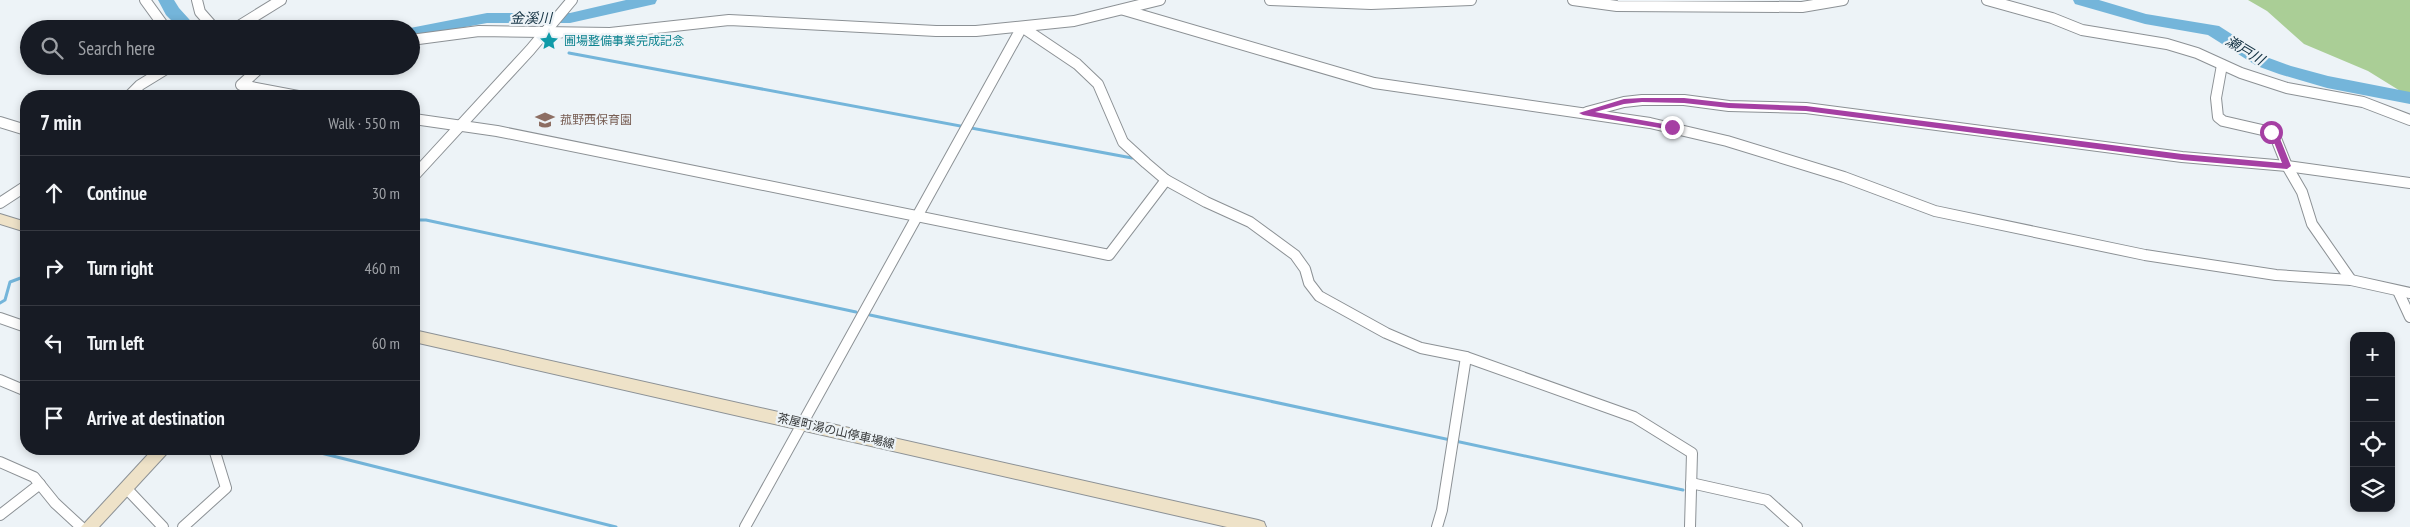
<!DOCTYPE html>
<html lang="en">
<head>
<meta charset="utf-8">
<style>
  body { margin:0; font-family:"PT Sans Narrow","Noto Sans JP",sans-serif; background:#242831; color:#f1f3f6 }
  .controls { position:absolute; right:15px; bottom:15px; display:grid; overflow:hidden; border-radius:10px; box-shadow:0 2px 8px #0003 }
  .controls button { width:45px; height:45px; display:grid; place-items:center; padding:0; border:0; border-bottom:1px solid #363941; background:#171b24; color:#f1f3f6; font:25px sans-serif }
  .stop { position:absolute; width:15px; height:15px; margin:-11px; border:4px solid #a53fa3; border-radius:50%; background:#fff }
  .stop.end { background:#a53fa3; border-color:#fff; box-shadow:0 1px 5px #0008 }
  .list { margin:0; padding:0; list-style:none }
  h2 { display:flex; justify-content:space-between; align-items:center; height:65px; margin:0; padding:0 20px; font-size:21px }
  h2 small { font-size:16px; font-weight:400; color:#9ea1a6 }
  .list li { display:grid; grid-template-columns:32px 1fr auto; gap:15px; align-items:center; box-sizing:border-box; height:75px; padding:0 20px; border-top:1px solid #363941 }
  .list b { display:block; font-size:19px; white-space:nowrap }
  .list em { font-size:16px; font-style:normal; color:#9ea1a6 }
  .icon { flex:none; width:28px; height:28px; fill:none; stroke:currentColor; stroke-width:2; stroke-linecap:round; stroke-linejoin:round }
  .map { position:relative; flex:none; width:2410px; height:527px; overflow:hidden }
  .search { position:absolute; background:#171b24; box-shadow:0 2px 8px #0003; left:20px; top:20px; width:400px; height:55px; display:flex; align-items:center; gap:12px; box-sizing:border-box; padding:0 18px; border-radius:28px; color:#9ea1a6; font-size:19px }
  .panel { position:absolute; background:#171b24; box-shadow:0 2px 8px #0003; left:20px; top:90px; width:400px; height:365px; border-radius:20px }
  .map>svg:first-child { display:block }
  .forest { fill:#aace96 }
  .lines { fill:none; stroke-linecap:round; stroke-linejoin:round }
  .stream { stroke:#74b5da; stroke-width:3 }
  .river { fill:#74b5da; fill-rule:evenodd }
  .street-casing { stroke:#8c9195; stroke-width:12 }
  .secondary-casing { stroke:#8c9195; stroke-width:2 }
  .street { stroke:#fff; stroke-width:10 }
  .secondary { fill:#eee2c8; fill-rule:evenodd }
  .route { fill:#a53fa3 }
  .labels { text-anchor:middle; stroke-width:4.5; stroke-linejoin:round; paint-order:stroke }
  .culture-label { font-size:12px; fill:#0d838f; stroke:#edf3f7; text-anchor:start }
  .education-label { font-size:12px; fill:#785e54; stroke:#edf3f7; text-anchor:start }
  .street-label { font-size:12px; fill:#37393a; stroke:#edf3f7 }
  .water-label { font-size:14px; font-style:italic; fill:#143243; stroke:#edf3f7 }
</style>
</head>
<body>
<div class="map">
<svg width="2410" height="527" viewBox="0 0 2410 527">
  <rect width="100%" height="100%" fill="#edf3f7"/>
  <path class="forest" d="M2248 0H2410V97L2368 71 2304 44 2267 11Z"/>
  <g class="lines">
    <g class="stream">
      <path d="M569 53 1132 158"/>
      <path d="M414 220H426L856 312"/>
      <path d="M0 303 5 300 10 282 26 276"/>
      <path d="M870 315 1683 490"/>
      <path d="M305 449 616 527"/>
    </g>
    <g class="river">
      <path d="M158 0H174L179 8 198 29H180L166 15Z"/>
      <path d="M626 0H657L655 4 570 23H487L411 37V29H405L487 13H570Z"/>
      <path d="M2073 0H2099L2146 14 2219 26 2269 58 2291 66 2328 76 2410 92V104L2327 88 2279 74 2257 66 2208 35 2145 24 2075 4Z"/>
    </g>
    <g class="street-casing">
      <g id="street">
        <path d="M145 0 166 29"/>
        <path d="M197 0 200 12 215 29"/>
        <path d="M1270 0 1371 4 1471 0"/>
        <path d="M1573 0 1617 6 1802 7 1843 0"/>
        <path d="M1987 0 2052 18 2082 30 2167 44 2197 53 2241 73 2287 88 2363 102 2410 120"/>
        <path d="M1124 10 1374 83 1650 123 1727 141 1844 177 1935 211 2145 255 2276 275 2351 280 2410 293"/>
        <path d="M1022 27 1077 64 1098 84 1123 142 1146 163 1166 180 1206 202 1250 222 1295 255 1305 269 1309 283 1319 296 1386 333 1421 348 1466 357 1634 417 1692 453 1690 527"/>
        <path d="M234 29 281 0"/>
        <path d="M411 40 479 31 610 33 729 20 936 31H976L1074 21 1160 0"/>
        <path d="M2222 65 2216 98 2218 117 2223 121 2271 132 2275 136 2287 166 2302 192 2312 224 2351 280"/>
        <path d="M262 66 241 85 298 96"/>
        <path d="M129 96 140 85 171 66"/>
        <path d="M1587 112 1624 102 1642 100H1684L1729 106 1806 108 2182 157 2287 166 2410 183"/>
        <path d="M414 119 497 131 1109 255 1166 180"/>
        <path d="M0 122 26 130"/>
        <path d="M414 176 530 50 572 0"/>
        <path d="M0 203 26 186"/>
        <path d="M2398 291 2410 317"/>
        <path d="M0 318 26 327"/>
        <path d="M0 380 26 391"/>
        <path d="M0 462 34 477 55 503 81 527"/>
        <path d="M1691 483 1767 500 1797 527"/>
        <path d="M126 488 163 527"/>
        <path d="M0 515 40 484"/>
        <path d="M183 527 226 488 214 449"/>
        <path d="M745 527 1022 27"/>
        <path d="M1437 527 1442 510 1466 357"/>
      </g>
    </g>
    <g class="secondary-casing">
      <g id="secondary">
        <path d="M0 214 26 222V232L0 224Z"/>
        <path d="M414 330 1258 520 1264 522 1266 527H1227L414 342Z"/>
        <path d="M153 449H171L99 527H81Z"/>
      </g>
    </g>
    <use href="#street" class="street"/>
    <use href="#secondary" class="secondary"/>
  </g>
  <path class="route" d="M1642 98H1684L1729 103 1806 106 2182 154 2282 163 2272 137 2267 132 2271 130 2279 136 2291 166 2287 169 2182 160 1806 111 1729 108 1684 103 1642 102 1624 104 1595 112 1675 126 1676 127 1672 130 1583 115 1579 113 1624 99Z"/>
  <defs>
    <g id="sight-bare" transform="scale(1.5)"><path d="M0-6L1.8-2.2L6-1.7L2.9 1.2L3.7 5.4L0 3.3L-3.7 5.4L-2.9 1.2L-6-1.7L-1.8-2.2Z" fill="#0f9aa8" stroke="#edf3f7" stroke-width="2.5" paint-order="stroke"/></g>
    <g id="school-bare" transform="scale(1.5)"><path d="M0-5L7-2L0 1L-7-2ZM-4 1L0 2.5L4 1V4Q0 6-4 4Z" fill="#8d6e63" stroke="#edf3f7" stroke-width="2.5" paint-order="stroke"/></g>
  </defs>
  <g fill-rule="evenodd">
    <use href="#sight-bare" x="549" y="41"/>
    <use href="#school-bare" x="545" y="120"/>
  </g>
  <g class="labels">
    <g class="culture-label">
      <text x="564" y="45">圃場整備事業完成記念</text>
    </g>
    <g class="education-label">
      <text x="560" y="124">菰野西保育園</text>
    </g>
    <g class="street-label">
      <text transform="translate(836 431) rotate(13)" y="4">茶屋町湯の山停車場線</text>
    </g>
    <g class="water-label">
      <text x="531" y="23">金溪川</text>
      <text transform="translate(2245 50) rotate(31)" y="5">瀬戸川</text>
    </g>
  </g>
</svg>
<div class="controls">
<button>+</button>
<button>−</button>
<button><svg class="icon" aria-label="locate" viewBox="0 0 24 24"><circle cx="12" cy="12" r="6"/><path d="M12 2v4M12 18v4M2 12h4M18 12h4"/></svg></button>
<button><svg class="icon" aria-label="layers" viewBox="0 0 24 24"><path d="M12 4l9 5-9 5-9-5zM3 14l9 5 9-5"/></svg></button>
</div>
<div class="stop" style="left:2271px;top:132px"></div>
<div class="stop end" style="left:1672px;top:127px"></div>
<div class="search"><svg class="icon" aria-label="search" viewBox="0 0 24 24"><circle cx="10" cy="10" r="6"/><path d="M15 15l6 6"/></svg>Search here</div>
<section class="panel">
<h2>7 min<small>Walk · 550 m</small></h2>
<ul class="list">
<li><svg class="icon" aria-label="ahead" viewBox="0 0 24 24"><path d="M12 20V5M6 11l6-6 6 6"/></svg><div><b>Continue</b></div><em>30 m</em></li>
<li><svg class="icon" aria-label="right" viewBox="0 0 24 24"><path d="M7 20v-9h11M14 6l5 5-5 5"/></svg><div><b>Turn right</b></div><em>460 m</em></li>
<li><svg class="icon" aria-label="left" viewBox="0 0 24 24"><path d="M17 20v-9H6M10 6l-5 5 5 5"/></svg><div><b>Turn left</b></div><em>60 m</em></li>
<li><svg class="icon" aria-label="arrive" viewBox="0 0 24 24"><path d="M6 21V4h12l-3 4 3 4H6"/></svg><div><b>Arrive at destination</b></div></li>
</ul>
</section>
</div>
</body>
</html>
